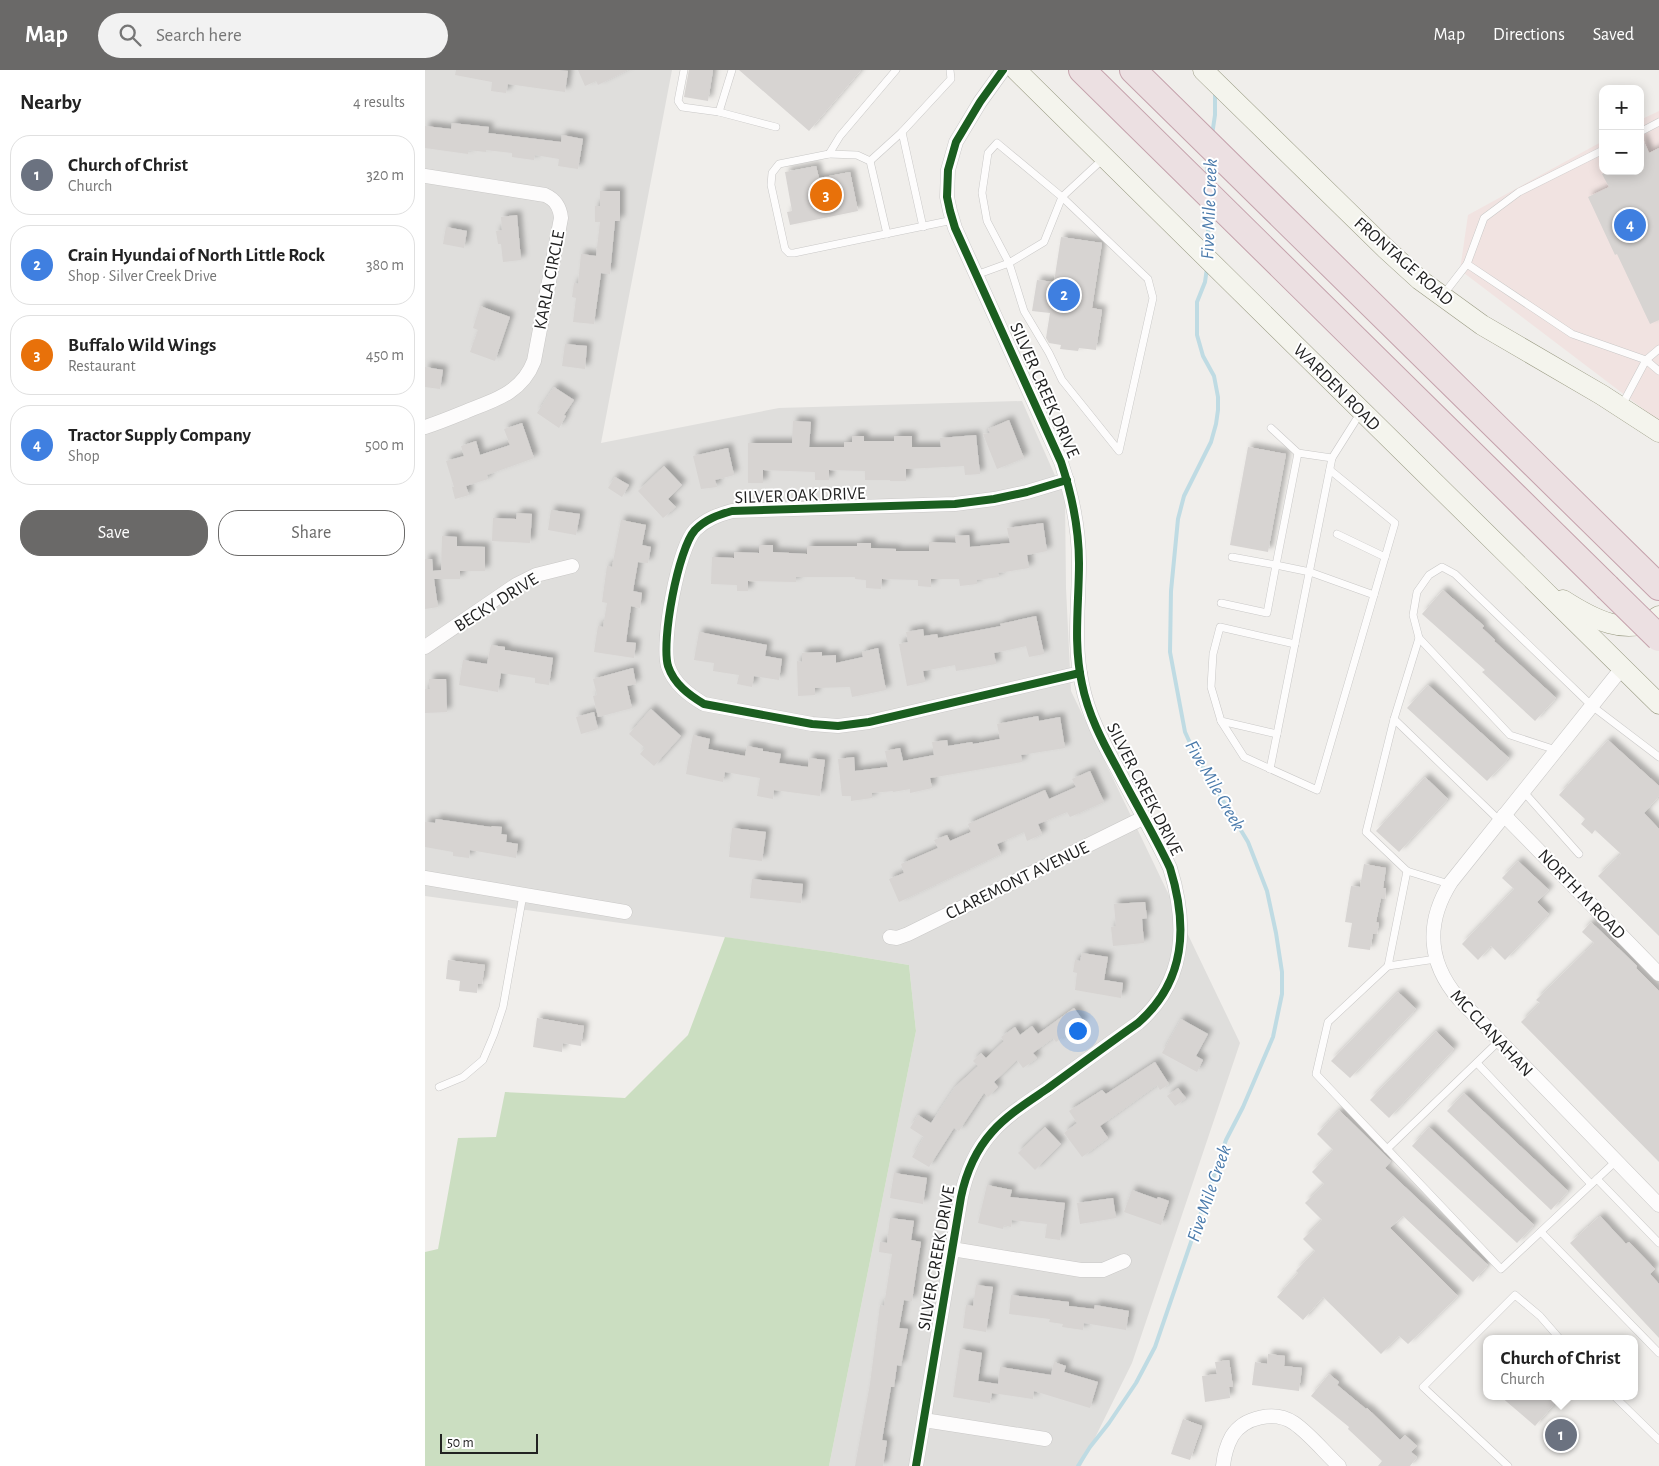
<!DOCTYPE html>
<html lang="en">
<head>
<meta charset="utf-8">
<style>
  body { margin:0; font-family:"Alegreya Sans",sans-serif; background:#f2f2f2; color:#222 }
  .controls { position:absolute; right:15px; top:15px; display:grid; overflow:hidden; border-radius:10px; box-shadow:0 2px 12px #0003 }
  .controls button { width:45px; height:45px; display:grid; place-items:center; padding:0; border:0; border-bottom:1px solid #e0e0e0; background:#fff; color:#222; font:25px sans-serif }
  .scale { position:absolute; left:15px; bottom:12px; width:98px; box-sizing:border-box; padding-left:5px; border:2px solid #222; border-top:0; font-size:14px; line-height:18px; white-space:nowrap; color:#222; -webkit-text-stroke:4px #fff; paint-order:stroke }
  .you { position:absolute; left:652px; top:960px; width:18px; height:18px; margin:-12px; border:4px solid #fff; border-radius:50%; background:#1a73e8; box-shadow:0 0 0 8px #1a73e833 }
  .badge { display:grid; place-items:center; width:32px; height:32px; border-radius:50%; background:#6a6968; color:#fff; font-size:16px; font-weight:700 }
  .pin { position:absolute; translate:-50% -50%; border:2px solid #fff; box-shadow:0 1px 5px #0006 }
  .popup { position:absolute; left:1058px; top:1265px; width:155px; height:65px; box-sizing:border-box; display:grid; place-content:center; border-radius:10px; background:#fff; filter:drop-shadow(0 1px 4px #0005); font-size:16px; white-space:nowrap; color:#767676 }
  .popup b { font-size:19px; color:#222 }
  .popup::after { content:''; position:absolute; left:50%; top:100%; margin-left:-10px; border:10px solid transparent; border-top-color:#fff }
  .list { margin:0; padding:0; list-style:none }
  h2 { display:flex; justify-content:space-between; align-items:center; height:65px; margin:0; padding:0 20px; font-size:21px }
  h2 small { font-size:16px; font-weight:400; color:#767676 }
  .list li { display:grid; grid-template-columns:32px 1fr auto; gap:15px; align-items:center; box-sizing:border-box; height:80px; margin:0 10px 10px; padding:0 10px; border:1px solid #e0e0e0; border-radius:20px }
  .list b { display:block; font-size:19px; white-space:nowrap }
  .list p { margin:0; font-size:16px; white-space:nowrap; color:#767676 }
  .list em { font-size:16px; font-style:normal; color:#767676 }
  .actions { display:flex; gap:10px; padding:15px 20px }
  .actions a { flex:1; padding:11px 0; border:1px solid #6a6968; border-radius:20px; text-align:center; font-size:18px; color:#6a6968 }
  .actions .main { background:#6a6968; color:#fff }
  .icon { flex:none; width:28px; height:28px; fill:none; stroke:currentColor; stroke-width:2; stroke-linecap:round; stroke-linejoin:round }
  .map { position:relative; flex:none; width:1234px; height:1396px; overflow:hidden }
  header { display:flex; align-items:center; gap:30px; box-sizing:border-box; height:70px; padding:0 25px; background:#6a6968; color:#fff }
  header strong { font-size:24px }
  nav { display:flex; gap:28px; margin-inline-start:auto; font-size:18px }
  .search { width:350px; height:45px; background:#f2f2f2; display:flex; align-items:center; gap:12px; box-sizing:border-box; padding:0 18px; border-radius:28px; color:#767676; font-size:19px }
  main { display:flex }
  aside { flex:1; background:#fff }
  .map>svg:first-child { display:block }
  .residential { fill:#dfdedc }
  .commercial { fill:#f1e3e1 }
  .forest { fill:#cbdec1 }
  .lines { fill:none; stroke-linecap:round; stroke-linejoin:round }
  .stream { stroke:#bfdbe3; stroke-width:4 }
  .building { fill:#d7d4d2; filter:url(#shadow) }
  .service-casing { stroke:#c9c8c7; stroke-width:8 }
  .minor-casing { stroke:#c9c8c7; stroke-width:15 }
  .secondary-casing { stroke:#999a82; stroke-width:21 }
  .motorway-casing { stroke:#c5a2ac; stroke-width:28 }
  .service { stroke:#fdfcfc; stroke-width:7 }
  .minor { stroke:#fdfcfc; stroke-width:14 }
  .secondary { stroke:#f4f4ed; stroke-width:20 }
  .motorway { stroke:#ece0e2; stroke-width:26 }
  .motorway-bridge-casing { stroke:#c5a2ac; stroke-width:28; stroke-linecap:butt }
  .motorway-bridge { stroke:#ece0e2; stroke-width:26 }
  .cycleway-casing { stroke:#fff; stroke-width:11 }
  .cycleway { stroke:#1b5e20; stroke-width:8 }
  .labels { text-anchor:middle; stroke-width:4; stroke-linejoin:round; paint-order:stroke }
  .street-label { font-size:18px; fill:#222; stroke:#fff }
  .water-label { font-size:19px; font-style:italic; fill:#4a7aab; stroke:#fff }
</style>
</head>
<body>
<header>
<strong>Map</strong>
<div class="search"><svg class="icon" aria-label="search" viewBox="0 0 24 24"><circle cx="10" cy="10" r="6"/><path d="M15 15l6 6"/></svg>Search here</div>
<nav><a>Map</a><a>Directions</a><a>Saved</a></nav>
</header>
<main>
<aside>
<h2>Nearby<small>4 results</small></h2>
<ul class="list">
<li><span class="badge" style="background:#6b7280">1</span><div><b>Church of Christ</b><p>Church</p></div><em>320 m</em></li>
<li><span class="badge" style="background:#3f7fe0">2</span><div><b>Crain Hyundai of North Little Rock</b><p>Shop · Silver Creek Drive</p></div><em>380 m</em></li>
<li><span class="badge" style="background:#e8710a">3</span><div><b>Buffalo Wild Wings</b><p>Restaurant</p></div><em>450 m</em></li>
<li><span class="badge" style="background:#3f7fe0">4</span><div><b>Tractor Supply Company</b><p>Shop</p></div><em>500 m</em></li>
</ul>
<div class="actions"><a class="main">Save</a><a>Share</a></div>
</aside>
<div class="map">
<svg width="1234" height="1396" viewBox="0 0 1234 1396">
  <defs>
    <filter id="shadow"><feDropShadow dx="4.5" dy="-4.5" stdDeviation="2.5" flood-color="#0004"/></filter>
  </defs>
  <rect width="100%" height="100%" fill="#f0eeeb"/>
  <path class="residential" d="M0 0H247L176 373 354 338 597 331 640 428 641 518 646 621 815 973 707 1293 656 1396H404L491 961 484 895 406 882 0 826Z"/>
  <path class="commercial" d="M1234 41V351L1035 200 1043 145 1178 71V101H1215V50Z"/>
  <path class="forest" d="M300 867 406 882 484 895 491 961 404 1396H0V1182L13 1179 33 1068 71 1067 80 1022 200 1028 263 965Z"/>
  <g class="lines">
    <g class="stream">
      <path d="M787 65 790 45V22"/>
      <path d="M781 107 784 89"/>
      <path d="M780 137V145L786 176 785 181"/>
      <path d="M653 1396 665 1377 684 1353 711 1313 730 1277 801 1070 818 1037 848 967 857 924V902L851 863 842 821 823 772 771 686 760 662 745 582 746 521 753 449 759 426 786 372 791 354 793 340V327L789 306 778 286 772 265V232L780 212 782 198"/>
    </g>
  </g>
  <g class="building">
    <path d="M31 0H135L143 1 140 22 83 14 81 23 66 21 67 12 30 5Z"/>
    <path d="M153 0H203L173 15 171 11 160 16Z"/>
    <path d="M264 0H288L283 31 259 27Z"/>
    <path d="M314 0H436L384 61Z"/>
    <path d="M27 53 64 57 63 63 136 72 137 65 158 69 153 99 133 96 134 89 110 85 109 90 87 87V83L61 80V82L43 80V84L0 78V56L26 59Z"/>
    <path d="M1215 67H1217L1224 83 1234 78V250L1225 254 1192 184 1190 185 1163 127 1184 117 1177 104 1183 101H1215Z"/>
    <path d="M391 96 394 108 425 102 433 141 365 155 362 142 367 141 360 102Z"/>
    <path d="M175 121H195V151H190L185 204 176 203 169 254 148 252 151 228 147 227 149 213 153 214 156 184 171 186 175 152H170V136H175Z"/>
    <path d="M92 145 96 190 78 192 76 174H73L71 161 77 160 76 147Z"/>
    <path d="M21 157 42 161 39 178 18 174Z"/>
    <path d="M636 167 677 173 667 238 677 240 671 280 654 278 653 281 635 279 636 275 624 273 621 268 625 243 607 241 612 210 629 212Z"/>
    <path d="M55 236 85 247 70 291 45 282 53 260 48 258Z"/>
    <path d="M140 274 162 276 160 299 137 296Z"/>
    <path d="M0 297 18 300 15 319 0 317Z"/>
    <path d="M129 317 149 330 139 345 141 346 134 358 112 343Z"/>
    <path d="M584 350 599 388 572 399 558 364 565 363 563 359Z"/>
    <path d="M368 351 386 352 384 377H419V372H427V366H439V371H469V366H487V377H516L515 368 551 365 555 404 540 405 539 396 481 399V411H465V410H440V401L404 400V410H390V402L338 400V413H323V373H367Z"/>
    <path d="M97 353 109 388 62 405 63 409 41 416 44 425 30 429 27 417H29L21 391 39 386 36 376 51 371 55 385 85 375 79 359Z"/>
    <path d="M823 377 861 384 843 482 805 475Z"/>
    <path d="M303 378 309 405 290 410 292 417 276 419 268 386Z"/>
    <path d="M239 396 257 415 243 429 251 437 238 448 213 421Z"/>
    <path d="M190 407 204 415 197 427 183 418Z"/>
    <path d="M126 440 155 444 151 465 123 460Z"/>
    <path d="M92 443 107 444 105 473 67 471 68 448 91 449Z"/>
    <path d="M196 450 221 455 217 475 226 477 223 493 213 492 208 521 217 523 215 538 206 536 201 572 211 573 209 588 169 582 173 556 178 557 182 533 177 532 182 496 187 497Z"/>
    <path d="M618 453 622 481 602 485 604 498 573 503 574 507 552 510V514L535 516 534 509H506V517L493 516V510L457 509 456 519 441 518V510L430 509V507H371V512L323 511V521H312V515L286 514 287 487 309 488V482L334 483V475H348V482L382 484V476H432V473H446V478L471 479V481H504V472L531 473 530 466 544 465 545 477 585 473 582 458Z"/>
    <path d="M17 466 32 467V476L60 477V501H35V509H9L13 537 0 539V489H7L8 501 16 500Z"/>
    <path d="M1018 520 1059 556 1057 558 1070 570 1069 571 1131 628 1110 651 1057 602 1060 600 997 544Z"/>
    <path d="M611 546 619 584 604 587 601 576 569 583 571 594 531 601 530 595 498 601 500 612 482 616 474 574 483 572 481 562 498 559 499 566 512 564 513 568 576 556 575 554Z"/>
    <path d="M274 562 342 575 340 586 357 589 354 610 329 606 327 617 312 614 314 605 288 601 289 593 269 590Z"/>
    <path d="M66 575 80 577V580L128 588 124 615 110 613V608L76 603 73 622 34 615 38 590 62 594Z"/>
    <path d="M453 578 461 620 427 627 425 617 390 618V625L373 626 372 591 377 592V583L397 582V586L411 585V593L438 587 437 582Z"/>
    <path d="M208 598 211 614 202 616 207 638 173 647 168 626 172 625 168 609Z"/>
    <path d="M4 609H21L22 642 0 643V619H5Z"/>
    <path d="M1003 615 1084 688 1062 711 982 638Z"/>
    <path d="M226 639 256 666 229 696 215 684 220 678 204 664Z"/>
    <path d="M169 642 173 659 156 664 151 647Z"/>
    <path d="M613 646 614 651 635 647 640 678 596 685 597 692 505 708 507 718 485 723V719L468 722V721L447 723V728L426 731V726H417L413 689 429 687 430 701 463 697 460 681 475 678 478 691 509 685 507 672 522 670 523 676 547 672 548 674 575 669 572 654Z"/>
    <path d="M268 665 285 669 283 679 320 686 322 676 338 679V681L356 684 354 693 383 697 384 688 400 690 395 726 349 720 348 729 332 726 335 708 300 702 298 712 261 704Z"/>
    <path d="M1183 670 1234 716V726L1219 743 1234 759V866L1173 806 1196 784 1170 760 1167 764 1156 754 1160 749 1134 725Z"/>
    <path d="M665 701 679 732 645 747 642 742 613 754 617 764 602 771 599 762 572 774 576 784 474 832 464 809 479 803 476 794 513 778 509 770 522 765 525 771 546 762 543 754 620 720 624 729 651 717 647 709Z"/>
    <path d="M1000 707 1023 729 974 782 951 761Z"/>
    <path d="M11 749 66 757 67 756 77 757 76 764 82 765 81 772 93 774 91 788 45 780 44 788 28 786V782L0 777V752L10 753Z"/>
    <path d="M307 758 341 762 337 791 304 787Z"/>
    <path d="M1093 791 1124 820 1112 832 1124 844 1080 890 1066 876 1053 890 1037 874 1089 819 1077 808Z"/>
    <path d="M939 794 961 798 958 818H961L960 829 956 828 951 852 954 853 952 864H948L945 880 923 877 927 853 920 852 926 816 935 817Z"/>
    <path d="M327 809 378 814 376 833 325 828Z"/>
    <path d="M720 832 722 848 717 849 719 873 688 876 686 857 691 856 689 834Z"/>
    <path d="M1166 852 1212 896 1211 898 1234 921V1092L1096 952 1115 933 1111 930 1169 873 1157 862Z"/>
    <path d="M657 883 683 887 679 910 698 913 696 928 650 920 652 903 648 902 650 890 655 891Z"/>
    <path d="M23 890 60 895 57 914H53L52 923 34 921 35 911 21 909Z"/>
    <path d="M973 922 991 939 925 1008 906 991Z"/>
    <path d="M649 938 659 952 631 972 628 968 608 983 612 988 598 998 592 990 569 1012 573 1017 563 1027 559 1023 534 1061 529 1058 504 1097 487 1087 499 1067 485 1058 493 1045 506 1053 530 1017 553 996 548 991 556 983 561 988 579 971 576 967 590 957 595 965 607 956 613 964Z"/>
    <path d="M112 948 159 956 156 976 138 973 137 982 108 977Z"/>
    <path d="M756 949 783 964 771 986 778 990 772 1002 737 983Z"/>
    <path d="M1011 961 1029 979 964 1048 945 1030Z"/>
    <path d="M730 992 744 1014 735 1020 732 1015 675 1056 683 1068 657 1087 639 1063 652 1053 644 1041 677 1020 681 1024Z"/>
    <path d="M753 1018 761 1028 750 1036 742 1026Z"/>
    <path d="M1039 1023 1143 1121 1126 1140 1022 1041Z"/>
    <path d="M914 1040 966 1091 960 1098 1063 1195 1048 1212 978 1146 965 1158 1033 1226 983 1274 974 1266 956 1284 898 1227 878 1250 852 1227 873 1203 871 1201 890 1181 878 1169 897 1150 880 1133 899 1114 887 1102 908 1080 892 1064Z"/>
    <path d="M620 1057 636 1074 610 1100 593 1083Z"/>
    <path d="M1004 1057 1109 1155 1092 1173 987 1076Z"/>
    <path d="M469 1103 502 1108 498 1134 465 1128Z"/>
    <path d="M562 1115 587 1120 585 1127 640 1133 635 1170 620 1168 622 1154 587 1150 586 1157 579 1155 578 1159 553 1153Z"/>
    <path d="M707 1120 732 1129 733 1127 744 1131 736 1155 699 1142Z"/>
    <path d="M688 1128 691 1148 655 1154 652 1133Z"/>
    <path d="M1175 1146 1201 1174 1204 1172 1230 1199 1225 1204 1234 1214V1268L1145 1173Z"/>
    <path d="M465 1148 489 1151 486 1170 496 1172 492 1197 487 1231 479 1230 474 1258 483 1259 476 1296 472 1295 469 1317H466L457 1370 462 1371 458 1396H430L445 1314 455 1235 459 1236 467 1184 454 1182 455 1172 462 1173Z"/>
    <path d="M551 1215 568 1217 561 1262 538 1258 541 1235 548 1236Z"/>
    <path d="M586 1225 644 1232V1236L669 1239 670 1235 704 1241 701 1260 659 1253 658 1260 637 1257 638 1254 624 1252 625 1249 584 1244Z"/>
    <path d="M535 1279 557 1283 553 1311 573 1314 575 1297 626 1305 629 1292 641 1296 639 1302 673 1312 665 1338 609 1321 608 1329 567 1323 565 1333 528 1327Z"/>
    <path d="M843 1284 860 1286 859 1296 877 1298 874 1321 827 1315 830 1292 842 1294Z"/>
    <path d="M804 1290 808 1317H804L805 1328 780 1332 777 1306 792 1304 790 1292Z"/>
    <path d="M904 1304 914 1312 912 1315 941 1339 942 1338 975 1370 980 1365 992 1376 986 1382 992 1387 985 1396H953L957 1391 923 1359 924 1357 886 1326Z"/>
    <path d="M1075 1326H1136L1110 1356Z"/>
    <path d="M758 1349 777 1356 765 1390 746 1384Z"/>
  </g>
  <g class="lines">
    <g class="service-casing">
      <g id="service">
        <path d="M259 0 253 31 257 37 294 42 351 57"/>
        <path d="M471 0 415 66 404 84 354 94 347 103 346 115 360 179 364 183H369L528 150"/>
        <path d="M294 42 307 0"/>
        <path d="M1215 62 1234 52"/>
        <path d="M572 73 637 127 619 172 584 193 562 151 557 123 563 83Z"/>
        <path d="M404 84 432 85 445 91 462 164"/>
        <path d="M445 91 477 62"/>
        <path d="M498 157 477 62 526 9 525 0"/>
        <path d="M1042 194 1059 148 1094 122 1178 80"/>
        <path d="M551 205 584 193 599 241 624 283 637 310 694 381 728 228 723 209 637 127 679 88"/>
        <path d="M1018 225 1042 194 1147 264 1221 290 1196 337"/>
        <path d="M1234 279 1221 290 1234 301"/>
        <path d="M846 358 873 383"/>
        <path d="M905 400 970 453 949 525 885 502 851 495 873 383 907 388"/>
        <path d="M912 464 960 487"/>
        <path d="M796 533 842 543 851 495 807 487"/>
        <path d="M994 568 969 649 1075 751"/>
        <path d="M969 649 941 762 982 801 1024 814"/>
        <path d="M796 651 819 687 892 720 949 525"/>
        <path d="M852 664 796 651 786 617 788 584 795 557 870 574"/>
        <path d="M1131 680 1085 665 994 568 988 545 992 522 1004 505 1017 497 1030 504 1167 636 1234 687"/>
        <path d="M845 699 907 388 936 342"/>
        <path d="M1098 721 1154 784"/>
        <path d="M982 801 963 896 1011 889"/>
        <path d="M963 896 903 952 891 1004 1076 1199 1191 1091"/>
        <path d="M1052 993 1166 1114"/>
        <path d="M14 1017 38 1007 58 990 69 964 78 937 98 825"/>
        <path d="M962 1079 1073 972"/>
        <path d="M1172 1109 1234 1173"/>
        <path d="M1116 1162 1234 1283"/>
        <path d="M1189 1326 1234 1370"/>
        <path d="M1083 1396 998 1317 1090 1225 1115 1246 1135 1269"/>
      </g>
    </g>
    <g class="minor-casing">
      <g id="minor">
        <path d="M0 106 120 125C131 130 135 137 136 148L109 291C98 320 74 329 47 339 32 345 16 352 0 357"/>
        <path d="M642 410 602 422 569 429 530 434 307 441C293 445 281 449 270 460 253 479 236 571 243 596 249 614 264 625 279 634L387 654 413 656 444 652 655 603"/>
        <path d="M0 577 91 515 111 505 147 496"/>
        <path d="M1197 598 1026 812C1000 853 1003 893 1034 929L1234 1135"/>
        <path d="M1079 745 1234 904"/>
        <path d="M0 808 200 842"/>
        <path d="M465 867 472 868 483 864 718 748"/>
        <path d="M527 1179 656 1200H678L699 1191"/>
        <path d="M499 1350 620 1369"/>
        <path d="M491 1396 536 1127C541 1103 551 1080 567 1062 582 1045 603 1032 622 1019 652 997 682 975 713 953 761 911 763 856 745 798 729 764 709 731 692 698 677 671 663 644 657 614 648 573 654 534 654 493 654 458 647 425 636 392L530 158 525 141 522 127 523 100 531 72 555 32 578 0"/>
        <path d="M798 1396C799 1386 802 1375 807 1366 819 1347 850 1340 869 1353 885 1364 900 1383 914 1396"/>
      </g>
    </g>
    <g class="secondary-casing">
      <g id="secondary">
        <path d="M591 0 1234 634"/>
        <path d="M778 0 961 179 995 210 1057 255 1177 325 1234 362"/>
        <path d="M1138 530C1166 548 1203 569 1234 546"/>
      </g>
    </g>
    <g class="motorway-casing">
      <g id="motorway">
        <path d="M657 0 1182 517"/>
        <path d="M708 0 1234 517"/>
      </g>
    </g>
    <use href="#service" class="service"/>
    <use href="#minor" class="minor"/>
    <use href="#secondary" class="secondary"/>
    <use href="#motorway" class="motorway"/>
    <g class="motorway-bridge-casing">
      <path id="motorway-bridge" d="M1182 517 1234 568"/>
    </g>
    <use href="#motorway-bridge" class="motorway-bridge"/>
    <g class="cycleway-casing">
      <g id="cycleway">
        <path d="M642 410 602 422 569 429 530 434 307 441C293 445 281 449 270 460 253 479 236 571 243 596 249 614 264 625 279 634L387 654 413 656 444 652 655 603"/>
        <path d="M491 1396 536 1127C541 1103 551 1080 567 1062 582 1045 603 1032 622 1019 652 997 682 975 713 953 761 911 763 856 745 798 729 764 709 731 692 698 677 671 663 644 657 614 648 573 654 534 654 493 654 458 647 425 636 392L530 158 525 141 522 127 523 100 531 72 555 32 578 0"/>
      </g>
    </g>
    <use href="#cycleway" class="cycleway"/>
  </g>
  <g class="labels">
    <g class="street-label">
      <text transform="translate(979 191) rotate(41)" y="6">FRONTAGE ROAD</text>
      <text transform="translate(124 210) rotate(-79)" y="6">KARLA CIRCLE</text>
      <text transform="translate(912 317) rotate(45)" y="6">WARDEN ROAD</text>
      <text transform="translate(620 320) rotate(66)" y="6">SILVER CREEK DRIVE</text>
      <text transform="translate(375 425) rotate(-2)" y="6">SILVER OAK DRIVE</text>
      <text transform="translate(71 532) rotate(-32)" y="6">BECKY DRIVE</text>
      <text transform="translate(720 719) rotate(63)" y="6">SILVER CREEK DRIVE</text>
      <text transform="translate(592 810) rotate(-26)" y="6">CLAREMONT AVENUE</text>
      <text transform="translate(1157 824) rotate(46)" y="6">NORTH M ROAD</text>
      <text transform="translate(1067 963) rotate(47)" y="6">MC CLANAHAN</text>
      <text transform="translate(511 1188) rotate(-80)" y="6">SILVER CREEK DRIVE</text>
    </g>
    <g class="water-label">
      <text transform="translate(783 139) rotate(-88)" y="7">Five Mile Creek</text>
      <text transform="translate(791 715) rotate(60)" y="7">Five Mile Creek</text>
      <text transform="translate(783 1123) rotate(-71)" y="7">Five Mile Creek</text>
    </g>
  </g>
</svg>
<div class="controls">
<button>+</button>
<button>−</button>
</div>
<div class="scale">50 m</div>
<div class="you"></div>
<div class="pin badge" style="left:1136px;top:1365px;background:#6b7280">1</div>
<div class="popup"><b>Church of Christ</b>Church</div>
<div class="pin badge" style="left:639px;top:225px;background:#3f7fe0">2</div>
<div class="pin badge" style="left:401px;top:125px;background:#e8710a">3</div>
<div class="pin badge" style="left:1205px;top:155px;background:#3f7fe0">4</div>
</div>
</main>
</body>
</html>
